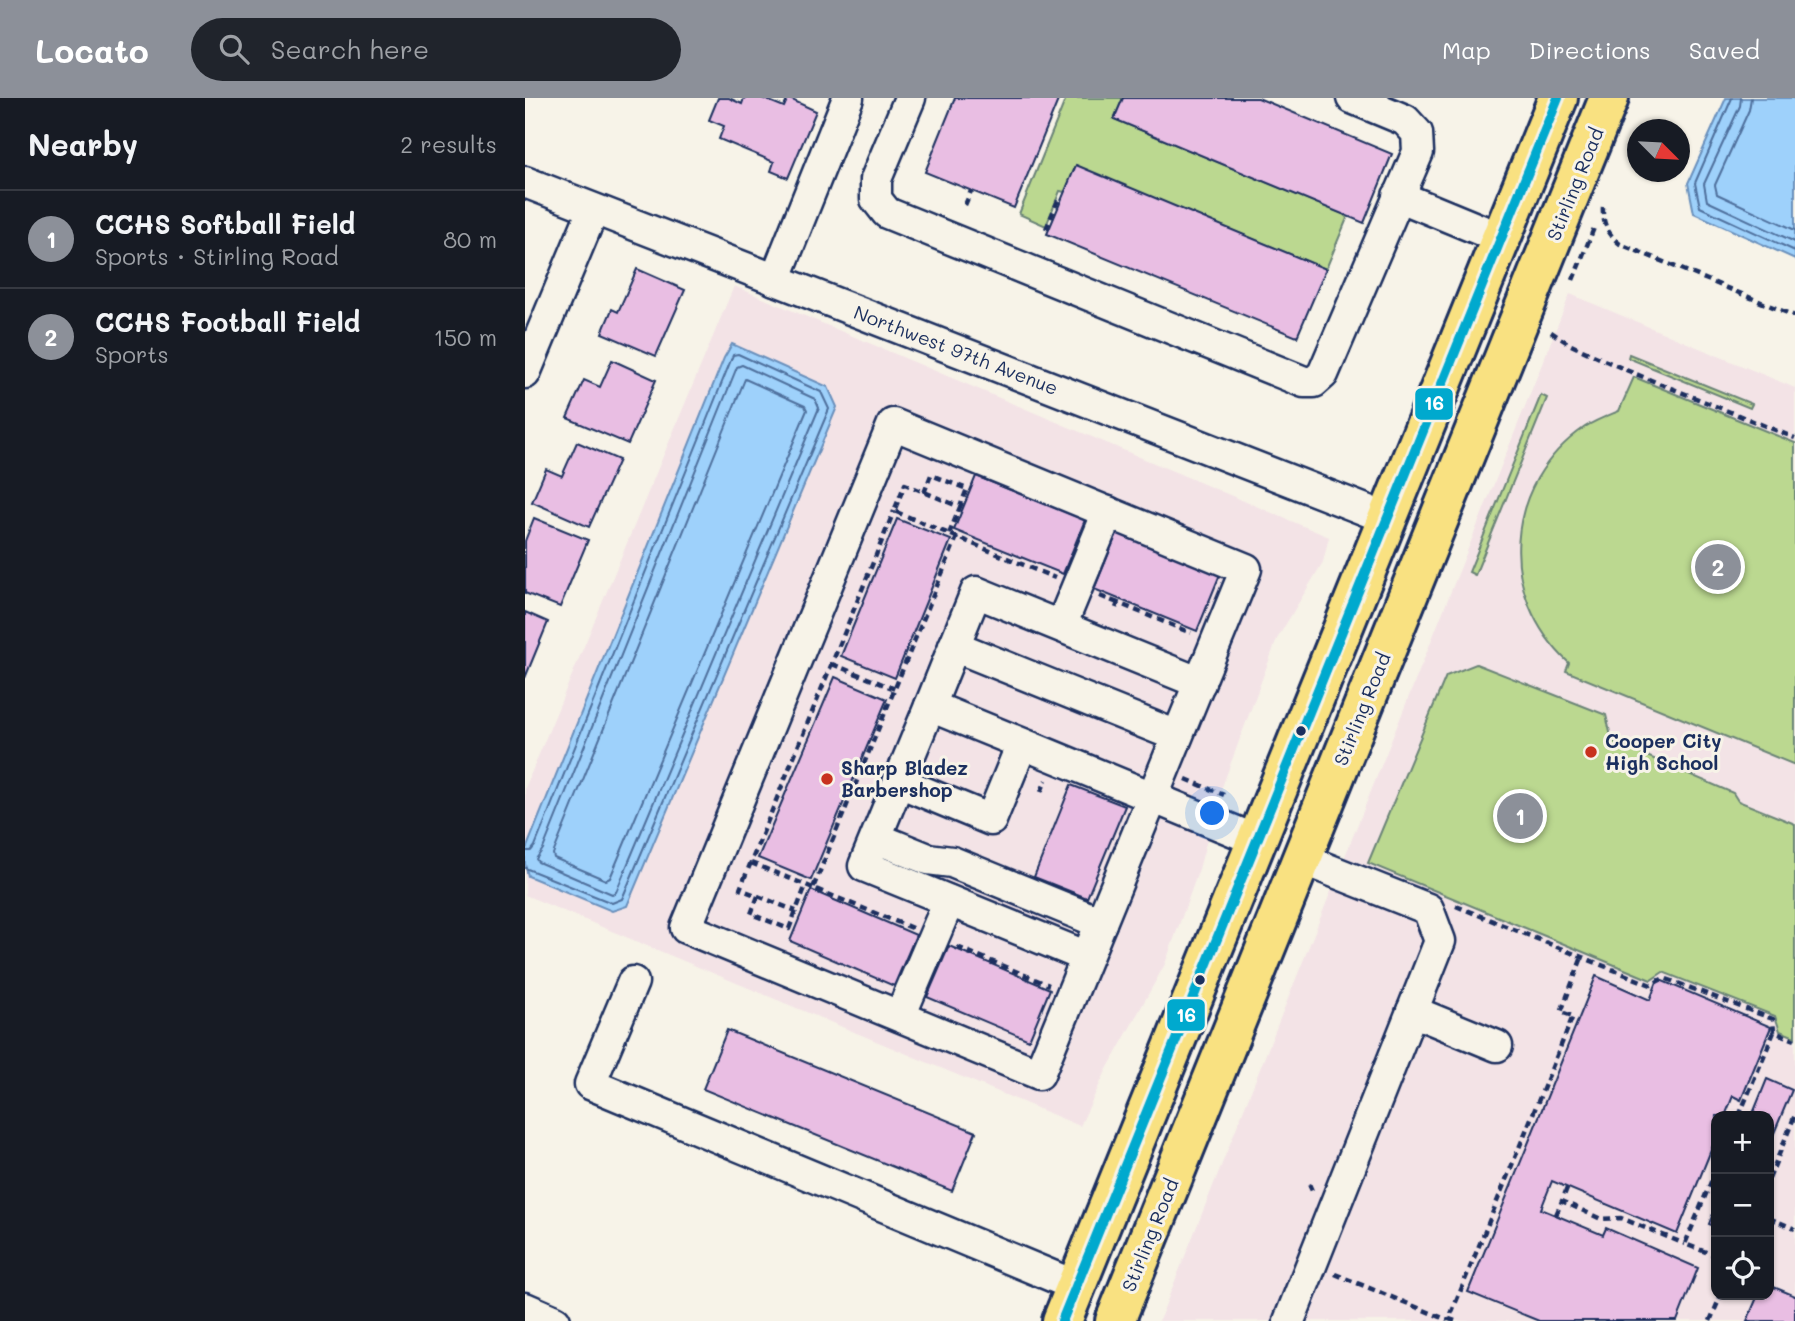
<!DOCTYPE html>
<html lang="en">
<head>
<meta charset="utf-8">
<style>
  body { margin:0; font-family:Mali,sans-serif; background:#20242c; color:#f1f3f6 }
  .controls { position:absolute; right:21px; bottom:21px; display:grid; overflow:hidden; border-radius:14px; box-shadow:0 2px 5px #0004 }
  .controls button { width:63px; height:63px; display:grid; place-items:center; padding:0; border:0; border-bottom:2px solid #363941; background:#171b24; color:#f1f3f6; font:35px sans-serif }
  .compass { position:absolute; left:1102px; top:21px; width:63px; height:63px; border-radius:50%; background:#171b24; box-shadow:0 2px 5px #0004; rotate:114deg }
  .you { position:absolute; left:688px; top:716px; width:24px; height:24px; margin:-18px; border:5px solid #fff; border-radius:50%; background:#1a73e8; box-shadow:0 0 0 10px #1a73e833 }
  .badge { display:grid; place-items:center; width:46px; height:46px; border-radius:50%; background:#8c9099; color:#fff; font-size:23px; font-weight:700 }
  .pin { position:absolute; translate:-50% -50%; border:4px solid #fff; box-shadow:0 2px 7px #0006 }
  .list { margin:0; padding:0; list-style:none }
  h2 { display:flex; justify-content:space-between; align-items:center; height:91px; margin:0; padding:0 28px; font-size:30px }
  h2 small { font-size:23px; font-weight:400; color:#9ea1a6 }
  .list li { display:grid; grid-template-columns:46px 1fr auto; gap:21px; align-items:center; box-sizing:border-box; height:98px; padding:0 28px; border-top:2px solid #363941 }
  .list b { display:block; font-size:26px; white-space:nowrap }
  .list p { margin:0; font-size:23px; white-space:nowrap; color:#9ea1a6 }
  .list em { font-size:23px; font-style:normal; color:#9ea1a6 }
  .icon { flex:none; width:38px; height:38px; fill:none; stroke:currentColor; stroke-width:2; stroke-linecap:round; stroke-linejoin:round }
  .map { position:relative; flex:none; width:1270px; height:1223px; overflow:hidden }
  header { display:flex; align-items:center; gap:42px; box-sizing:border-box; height:98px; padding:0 35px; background:#8c9099; color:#fff }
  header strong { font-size:33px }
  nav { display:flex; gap:38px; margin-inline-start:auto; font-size:24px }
  .search { width:490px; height:63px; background:#20242c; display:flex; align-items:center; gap:18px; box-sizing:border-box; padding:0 24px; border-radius:38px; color:#9ea1a6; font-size:26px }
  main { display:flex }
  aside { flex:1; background:#171b24 }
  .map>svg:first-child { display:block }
  .built { fill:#f3e3e6; fill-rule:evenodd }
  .green { fill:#bbd890; stroke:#6b8477; stroke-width:2 }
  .water { fill:#9ed1fb; stroke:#6a90bc; stroke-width:2 }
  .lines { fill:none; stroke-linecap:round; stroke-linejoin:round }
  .shore { stroke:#4f709d; stroke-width:2 }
  .building { fill:#e9bee3; stroke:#1b2f5e; stroke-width:2 }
  .minor-casing { stroke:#1b2f5e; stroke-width:35 }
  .major-casing { stroke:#1b2f5e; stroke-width:44 }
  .path { stroke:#1b2f5e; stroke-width:4.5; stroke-dasharray:7 5; stroke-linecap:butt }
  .minor { stroke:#f7f3e8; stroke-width:30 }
  .major { stroke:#f9e181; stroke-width:38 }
  .bus-1-casing { stroke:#f7f3e8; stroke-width:16 }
  .bus-1 { stroke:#00a9ce; stroke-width:10 }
  .bus-dot { fill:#1b2f5e; stroke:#f7f3e8; stroke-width:2.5 }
  .poi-dot { fill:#c8321e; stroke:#f7f3e8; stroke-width:2.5 }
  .labels { text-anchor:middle; stroke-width:6; stroke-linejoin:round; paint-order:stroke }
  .street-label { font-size:19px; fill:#1b2f5e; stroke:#f7f3e8 }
  .poi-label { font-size:19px; font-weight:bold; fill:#1b2f5e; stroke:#f7f3e8; text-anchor:start }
  .line-badge { stroke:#f7f3e8; stroke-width:2.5 }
  .badge-label { font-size:19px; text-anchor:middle; font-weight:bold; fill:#fff }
</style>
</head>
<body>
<header>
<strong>Locato</strong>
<div class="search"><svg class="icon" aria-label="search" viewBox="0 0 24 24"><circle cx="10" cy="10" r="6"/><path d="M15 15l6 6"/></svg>Search here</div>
<nav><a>Map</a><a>Directions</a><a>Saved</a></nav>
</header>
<main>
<aside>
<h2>Nearby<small>2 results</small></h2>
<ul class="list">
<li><span class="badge">1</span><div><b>CCHS Softball Field</b><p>Sports · Stirling Road</p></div><em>80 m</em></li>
<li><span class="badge">2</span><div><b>CCHS Football Field</b><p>Sports</p></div><em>150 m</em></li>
</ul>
</aside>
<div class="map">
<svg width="1270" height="1223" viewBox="0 0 1270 1223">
  <rect width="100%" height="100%" fill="#f7f3e8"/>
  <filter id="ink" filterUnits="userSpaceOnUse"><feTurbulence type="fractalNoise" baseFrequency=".0143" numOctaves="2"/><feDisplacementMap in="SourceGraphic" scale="14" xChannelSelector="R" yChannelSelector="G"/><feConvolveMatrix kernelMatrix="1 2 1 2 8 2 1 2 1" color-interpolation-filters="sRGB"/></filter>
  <g filter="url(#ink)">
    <g class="built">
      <path d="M209 188 804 439 798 464 752 541 694 697 674 771 640 866 581 973 555 1028 0 797V690Z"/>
      <path d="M1045 196 1270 290V1223H634ZM1191 1018H1244V1197H1191Z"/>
    </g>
    <g class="green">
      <path d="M541 0H598L589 21 823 118 801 171 551 68 540 94 535 93 521 128 494 116Z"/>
      <path d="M1104 256 1227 306 1225 310 1103 260Z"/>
      <path d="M1109 279 1270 345V667L1041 573 1044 565C971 497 977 386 1060 329 1071 322 1082 318 1094 313Z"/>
      <path d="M1016 297 1022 300 950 477 944 474Z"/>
      <path d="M951 566 1081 617 1087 643 1208 695 1213 703 1270 726V939L1255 933 1250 918 1138 874 1126 882 843 765 921 578Z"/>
    </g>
    <g class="water">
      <path d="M1201 0H1270V161L1169 115 1163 85Z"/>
      <path d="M207 246 303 289 312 309 102 808 87 813 3 778 0 766V754L199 260Z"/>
    </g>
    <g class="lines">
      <g class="shore">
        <path d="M1207 0 1170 85 1175 109 1270 153"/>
        <path d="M1216 0 1215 8 1179 86 1182 103 1270 144"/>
        <path d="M1226 0 1224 12 1190 87 1192 96 1270 132"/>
        <path d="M217 267 290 301 294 310 91 794 87 796 13 764 11 761 18 751 212 269Z"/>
        <path d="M220 281 280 308 282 312 85 780 81 782 29 760 28 756Z"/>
        <path d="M0 753H6L10 748 208 257 213 256 296 294 304 311 97 801 87 805 0 770"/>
      </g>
    </g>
    <g class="building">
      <path d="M193 0H204L217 6 219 0H237L259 9 263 0 291 13 263 80 246 73 249 64 194 41 199 28 184 22Z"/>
      <path d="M430 0H534L489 110 400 74Z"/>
      <path d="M598 0H733L867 56 839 125 589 21Z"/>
      <path d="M551 67 801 171 772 239 522 136Z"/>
      <path d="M112 171 160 192 131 258 77 235 87 211 93 214Z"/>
      <path d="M87 262 131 282 103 346 42 320 59 282 75 289Z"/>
      <path d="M52 344 94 362 64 429 7 404 21 371 37 378Z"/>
      <path d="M451 378 560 422 538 476 429 432Z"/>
      <path d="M9 420 63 442 35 509 0 495V443Z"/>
      <path d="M372 421 426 442 370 580 316 558Z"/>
      <path d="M593 432 696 474 672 533 569 491Z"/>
      <path d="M0 514 23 524 0 580Z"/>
      <path d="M310 579 362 601 286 782 233 760Z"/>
      <path d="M546 687 600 708 562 800 509 779Z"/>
      <path d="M286 792 391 837 369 888 265 843Z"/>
      <path d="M424 848 525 891 504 942 402 899Z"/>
      <path d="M1071 878 1125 902 1133 881 1246 929 1216 1002 1208 998 1200 1018H1191V1040L1152 1136 1027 1083 1016 1111 1078 1137 1081 1130 1173 1170 1152 1223H1014L943 1194Z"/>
      <path d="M202 932 451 1034 427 1093 178 991Z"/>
      <path d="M1242 981 1267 992 1247 1040 1244 1039V1018H1227Z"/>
      <path d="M1191 1108V1129L1184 1126Z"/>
      <path d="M1244 1187 1270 1198V1223H1222L1233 1197H1244Z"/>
    </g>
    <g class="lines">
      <g class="minor-casing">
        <g id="minor">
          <path d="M385 0 351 81V101L362 115 779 284H789L798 276 893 54 892 35 880 22 827 0"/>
          <path d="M0 84 861 420"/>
          <path d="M873 98 975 140"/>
          <path d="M250 182 323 0"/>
          <path d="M0 275 68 112"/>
          <path d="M536 528 583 414"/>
          <path d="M429 548 652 638"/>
          <path d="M405 608 451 494 675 585"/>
          <path d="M374 684 466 722 497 646"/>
          <path d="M351 740 403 761 427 764 576 825"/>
          <path d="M562 859 514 976 161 830 368 326 721 471C668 600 615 729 562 859L339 768 405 608C514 652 622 697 731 742"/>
          <path d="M108 884 65 986 551 1188"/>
          <path d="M887 913 972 948"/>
          <path d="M375 918 424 803"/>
          <path d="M0 1210 30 1223"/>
          <path d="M764 1223 915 843 903 811 777 761"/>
        </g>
      </g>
      <g class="major-casing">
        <g id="major">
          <path d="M537 1223 1033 0"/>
          <path d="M590 1223 1084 0"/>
        </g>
      </g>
      <g class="path">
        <path d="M440 107 446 93"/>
        <path d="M1078 109C1077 125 1083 136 1095 146L1270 218"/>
        <path d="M521 131 533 102 536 103"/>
        <path d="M1048 182 1069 130"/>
        <path d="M1026 234 1046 247 1101 272 1270 340"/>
        <path d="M399 395 406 377 442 391 435 409"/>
        <path d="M424 436 435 409 380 386 369 413 530 480"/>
        <path d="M575 498 593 505"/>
        <path d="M591 510 593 505 666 535"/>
        <path d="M307 566 370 591"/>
        <path d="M661 681 699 697"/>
        <path d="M516 694 521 682"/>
        <path d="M226 765 281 787"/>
        <path d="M288 790 281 787 264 831 226 816 233 798 215 791 369 413"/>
        <path d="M233 798 271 813"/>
        <path d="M931 808 1126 887 1139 880 1248 921 1249 934 1270 942"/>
        <path d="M387 830 288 790 432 439"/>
        <path d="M432 849 524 887"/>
        <path d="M1214 1018 1249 934"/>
        <path d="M1191 1072 1160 1146 1191 1158"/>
        <path d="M1244 1081 1270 1017"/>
        <path d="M784 1086 788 1095"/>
        <path d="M1042 1090 1037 1103 1076 1121 1096 1120 1160 1146"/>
        <path d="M1031 1117 1037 1103"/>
        <path d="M1244 1120 1270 1131"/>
        <path d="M810 1176 923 1222"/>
        <path d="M930 1223 924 1221 1048 918 1036 914 1057 859"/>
        <path d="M1185 1223 1196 1197"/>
      </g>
      <use href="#minor" class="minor"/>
      <use href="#major" class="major"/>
      <g class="bus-1-casing">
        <path id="bus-1" d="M537 1223 1033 0"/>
      </g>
      <use href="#bus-1" class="bus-1"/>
    </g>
  </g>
  <g class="bus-dot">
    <circle cx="776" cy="633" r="6"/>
    <circle cx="675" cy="882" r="6"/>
  </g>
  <g class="poi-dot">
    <circle cx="1066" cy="654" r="7"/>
    <circle cx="302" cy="681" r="7"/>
  </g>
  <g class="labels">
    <g class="street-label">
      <text transform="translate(1050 86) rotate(-68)" y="7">Stirling Road</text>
      <text transform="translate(431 252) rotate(21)" y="7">Northwest 97th Avenue</text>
      <text transform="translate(837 611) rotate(-68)" y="7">Stirling Road</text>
      <text transform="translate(625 1137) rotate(-68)" y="7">Stirling Road</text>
    </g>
    <g class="poi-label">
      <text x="1080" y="650">Cooper City<tspan x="1080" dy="22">High School</tspan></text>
      <text x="316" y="677">Sharp Bladez<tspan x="316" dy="22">Barbershop</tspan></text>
    </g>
  </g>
  <g class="line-badge">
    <rect x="889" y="289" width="40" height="34" rx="7" fill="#00a9ce"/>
    <rect x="641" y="900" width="40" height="34" rx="7" fill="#00a9ce"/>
  </g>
  <g class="badge-label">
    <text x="909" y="312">16</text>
    <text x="661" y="924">16</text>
  </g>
</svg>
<div class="controls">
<button>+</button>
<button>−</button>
<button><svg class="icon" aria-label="locate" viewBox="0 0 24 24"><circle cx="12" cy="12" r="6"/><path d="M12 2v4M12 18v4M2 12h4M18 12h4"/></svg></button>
</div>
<svg class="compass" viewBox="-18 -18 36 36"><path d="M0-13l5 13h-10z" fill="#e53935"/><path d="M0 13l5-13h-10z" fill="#9ea1a6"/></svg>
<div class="you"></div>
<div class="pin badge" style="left:995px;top:718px">1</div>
<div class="pin badge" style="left:1193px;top:469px">2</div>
</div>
</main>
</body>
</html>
